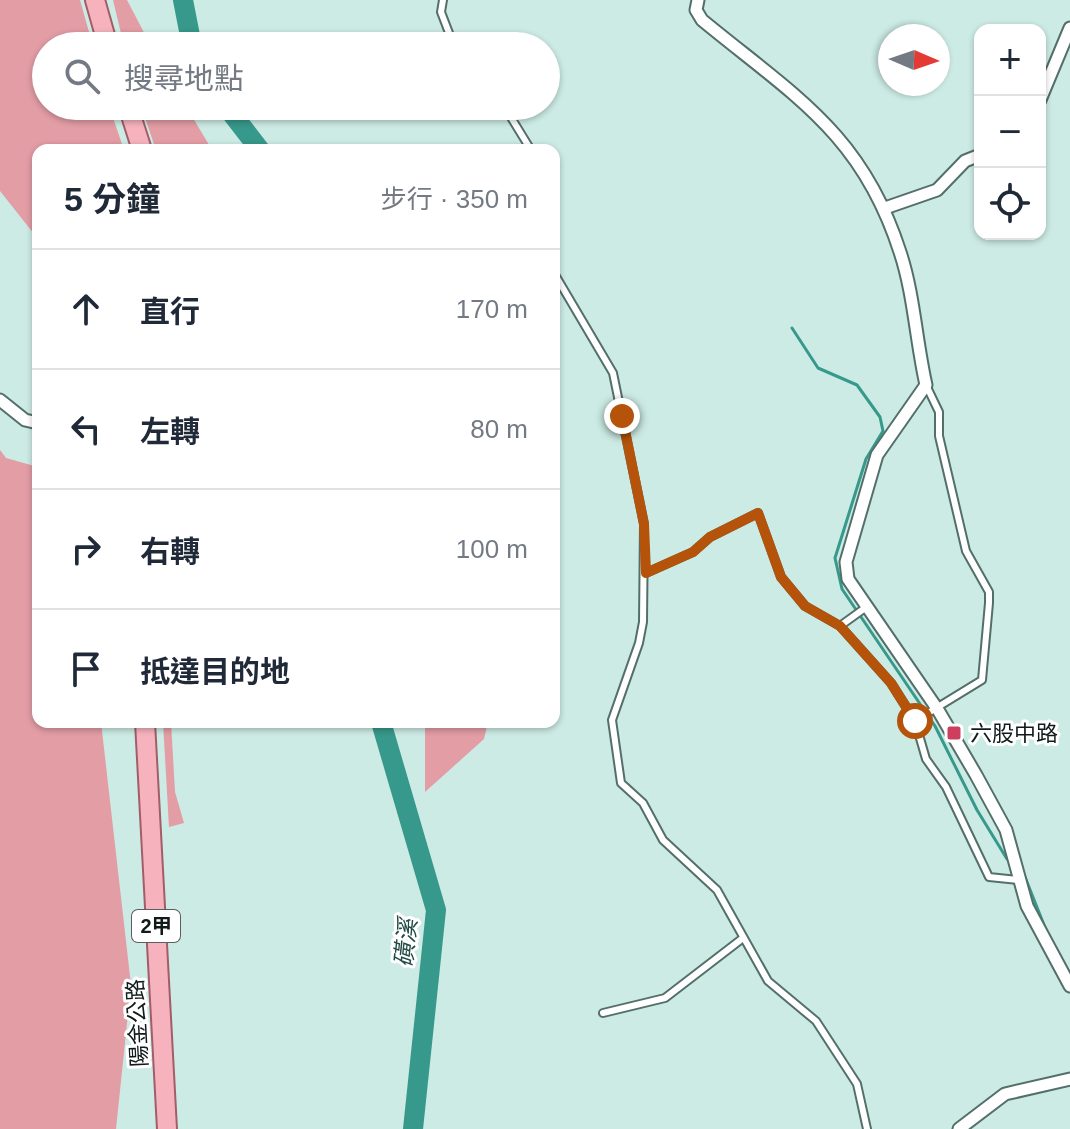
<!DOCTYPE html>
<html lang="zh-TW">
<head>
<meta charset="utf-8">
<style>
  body { margin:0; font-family:Helvetica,"Noto Sans TC",sans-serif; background:#f2f2f3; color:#1f2937 }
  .controls { position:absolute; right:24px; top:24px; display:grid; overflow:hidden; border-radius:16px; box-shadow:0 2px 6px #0004 }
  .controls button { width:72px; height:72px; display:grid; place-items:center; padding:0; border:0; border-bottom:2px solid #e0e1e3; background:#fff; color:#1f2937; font:40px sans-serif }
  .compass { position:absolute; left:878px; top:24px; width:72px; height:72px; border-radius:50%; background:#fff; box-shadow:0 2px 6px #0004; rotate:92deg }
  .stop { position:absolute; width:24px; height:24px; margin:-18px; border:6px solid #b45309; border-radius:50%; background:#fff }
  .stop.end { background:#b45309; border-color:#fff; box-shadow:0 2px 8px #0008 }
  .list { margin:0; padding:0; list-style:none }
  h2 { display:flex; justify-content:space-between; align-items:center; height:104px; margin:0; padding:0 32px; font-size:34px }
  h2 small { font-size:26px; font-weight:400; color:#747a83 }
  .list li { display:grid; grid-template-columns:52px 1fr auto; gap:24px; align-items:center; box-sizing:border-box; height:120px; padding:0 32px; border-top:2px solid #e0e1e3 }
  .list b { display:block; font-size:30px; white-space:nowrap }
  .list em { font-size:26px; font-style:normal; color:#747a83 }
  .icon { flex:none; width:44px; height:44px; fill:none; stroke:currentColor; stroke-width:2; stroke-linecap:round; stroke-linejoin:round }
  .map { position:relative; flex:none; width:1070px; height:1129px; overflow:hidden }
  .search { position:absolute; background:#fff; box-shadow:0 2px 6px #0004; left:32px; top:32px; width:528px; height:88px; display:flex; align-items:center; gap:20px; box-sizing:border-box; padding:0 28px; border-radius:44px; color:#747a83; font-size:30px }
  .panel { position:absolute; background:#fff; box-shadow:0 2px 6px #0004; left:32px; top:144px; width:528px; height:584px; border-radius:16px }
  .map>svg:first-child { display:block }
  .green { fill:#e29da5 }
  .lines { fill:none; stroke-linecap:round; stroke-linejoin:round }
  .stream { stroke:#37998b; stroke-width:3 }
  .river { stroke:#37998b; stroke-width:20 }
  .lane-casing { stroke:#546f6a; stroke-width:10 }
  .street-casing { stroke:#546f6a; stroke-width:15 }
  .primary-casing { stroke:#a25d68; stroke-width:22 }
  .lane { stroke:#fff; stroke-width:6 }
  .street { stroke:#fff; stroke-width:11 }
  .primary { stroke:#f6b3be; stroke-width:18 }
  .route { stroke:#b45309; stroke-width:10 }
  .poi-dot { fill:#cd3e5f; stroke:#fff; stroke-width:3 }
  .labels { text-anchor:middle; stroke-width:6; stroke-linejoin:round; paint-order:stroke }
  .shield { fill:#fff; stroke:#585f5e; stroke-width:2 }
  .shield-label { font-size:20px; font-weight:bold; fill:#101b19 }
  .poi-label { font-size:22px; fill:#101b19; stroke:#fff; text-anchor:start }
  .street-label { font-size:22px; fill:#101b19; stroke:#fff }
  .water-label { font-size:24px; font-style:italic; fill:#204a44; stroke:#fff }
</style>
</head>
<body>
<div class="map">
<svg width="1070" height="1129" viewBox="0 0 1070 1129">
  <rect width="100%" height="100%" fill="#ccebe4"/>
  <g class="green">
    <path d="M0 0H80L93 46H46V106H109L124 150H38V239L0 191Z"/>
    <path d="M113 0H127L151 46H124Z"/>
    <path d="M141 106H186L212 150H156Z"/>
    <path d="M0 450 6 458 38 467V722H101L131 985 116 1129H0Z"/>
    <path d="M163 722H171L175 792 184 823 169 827Z"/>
    <path d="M425 722H488L484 739 425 792Z"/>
  </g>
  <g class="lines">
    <g class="stream">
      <path d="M792 328 818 368 857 385 880 417 883 431 866 459 835 558 842 589 935 726 977 810 1007 859"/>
      <path d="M1025 877 1046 930"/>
    </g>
    <g class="river">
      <path d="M183 0 192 46"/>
      <path d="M226 106 260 150"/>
      <path d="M381 722 436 910 413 1129"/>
    </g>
    <g class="lane-casing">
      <g id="lane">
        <path d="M443 0 441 12 454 46"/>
        <path d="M504 106 531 150"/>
        <path d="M554 273 613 373 644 524 643 622 639 643 612 720 621 783 643 803 663 840 717 890 768 981 816 1021 857 1084 867 1129"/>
        <path d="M646 573 693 552 710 537 758 513 781 577 805 606 840 626 891 683 915 721 926 759 946 787 989 877 1019 880"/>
        <path d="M840 626 865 608"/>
        <path d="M915 721 982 680 989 603V592L966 551 939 436V412L926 385"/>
        <path d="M603 1013 665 998 743 938"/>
      </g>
    </g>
    <g class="street-casing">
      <g id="street">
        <path d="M698 0 696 10 702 20C793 95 862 133 900 252 914 294 916 341 926 385L877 455 846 562 848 579 938 710 976 775 1006 830 1027 906 1070 986"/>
        <path d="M1040 100 1070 28"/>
        <path d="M885 208 937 190 965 161 980 155"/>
        <path d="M0 400 25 420 38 423"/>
        <path d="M959 1129 1005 1094 1070 1079"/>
      </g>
    </g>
    <g class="primary-casing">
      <g id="primary">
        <path d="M95 0 108 46"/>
        <path d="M128 106 142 150"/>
        <path d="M145 722 167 1129"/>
      </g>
    </g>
    <use href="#lane" class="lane"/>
    <use href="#street" class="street"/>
    <use href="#primary" class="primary"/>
  </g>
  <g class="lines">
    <path class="route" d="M622 416 644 524 646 573 693 552 710 537 758 513 781 577 805 606 840 626 891 683 915 721"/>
  </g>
  <rect class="poi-dot" x="946" y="725" width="16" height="16" rx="4"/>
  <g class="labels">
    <rect class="shield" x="132" y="910" width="48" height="32" rx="6"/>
    <g class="shield-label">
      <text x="156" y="933">2甲</text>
    </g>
    <g class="poi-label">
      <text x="970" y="741">六股中路</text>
    </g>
    <g class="street-label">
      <text transform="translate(137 1023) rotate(-93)" y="8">陽金公路</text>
    </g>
    <g class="water-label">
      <text transform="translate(406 943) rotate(-84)" y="8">磺溪</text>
    </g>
  </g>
</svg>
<div class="controls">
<button>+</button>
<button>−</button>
<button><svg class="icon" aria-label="locate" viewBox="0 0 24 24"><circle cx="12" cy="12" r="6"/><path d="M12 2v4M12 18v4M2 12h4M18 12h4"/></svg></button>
</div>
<svg class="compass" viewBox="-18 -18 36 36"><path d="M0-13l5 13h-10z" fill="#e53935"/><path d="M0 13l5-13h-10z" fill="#747a83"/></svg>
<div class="stop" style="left:915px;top:721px"></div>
<div class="stop end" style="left:622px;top:416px"></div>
<div class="search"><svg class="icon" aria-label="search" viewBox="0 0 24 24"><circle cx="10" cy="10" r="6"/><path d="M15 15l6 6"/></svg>搜尋地點</div>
<section class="panel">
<h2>5 分鐘<small>步行 · 350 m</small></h2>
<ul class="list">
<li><svg class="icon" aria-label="ahead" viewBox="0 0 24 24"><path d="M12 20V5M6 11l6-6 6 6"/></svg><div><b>直行</b></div><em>170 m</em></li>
<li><svg class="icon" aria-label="left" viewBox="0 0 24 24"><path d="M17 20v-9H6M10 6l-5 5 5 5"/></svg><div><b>左轉</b></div><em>80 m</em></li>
<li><svg class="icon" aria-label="right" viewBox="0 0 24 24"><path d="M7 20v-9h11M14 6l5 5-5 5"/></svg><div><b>右轉</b></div><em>100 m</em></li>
<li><svg class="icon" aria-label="arrive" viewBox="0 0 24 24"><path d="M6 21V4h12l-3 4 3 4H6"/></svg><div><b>抵達目的地</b></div></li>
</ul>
</section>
</div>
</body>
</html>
